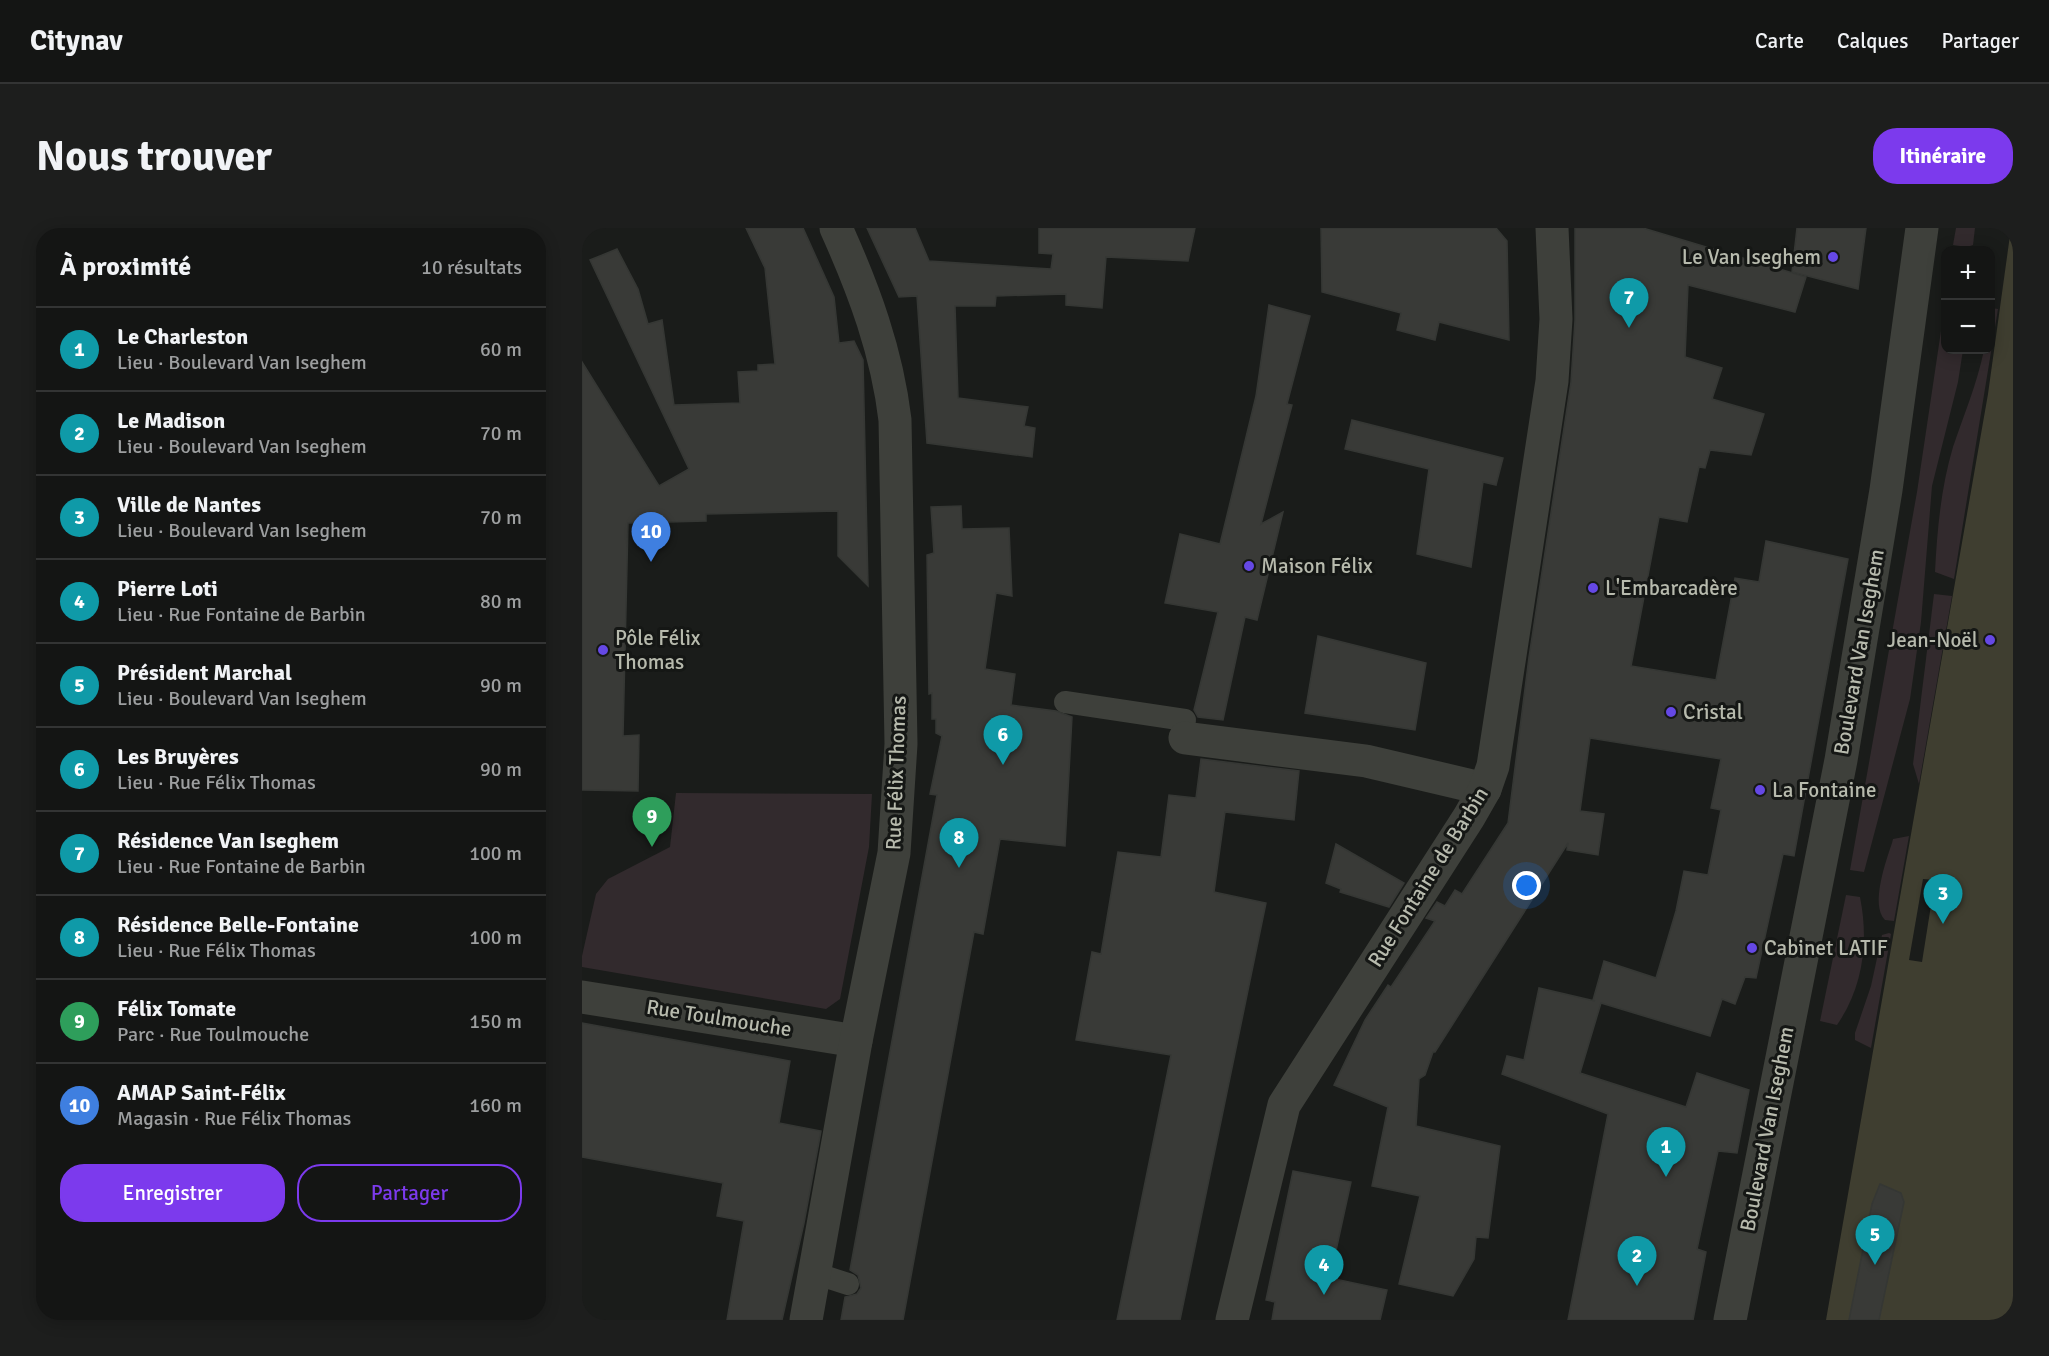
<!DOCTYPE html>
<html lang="fr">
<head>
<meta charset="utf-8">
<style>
  body { margin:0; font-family:Signika,sans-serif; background:#1d1e1d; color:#f1f3f6 }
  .controls { position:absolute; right:18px; top:18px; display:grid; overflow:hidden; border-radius:12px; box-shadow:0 3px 15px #0003 }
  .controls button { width:54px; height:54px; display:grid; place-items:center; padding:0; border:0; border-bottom:2px solid #333434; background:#141514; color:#f1f3f6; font:30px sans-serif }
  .you { position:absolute; left:945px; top:658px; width:21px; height:21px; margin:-15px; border:4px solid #fff; border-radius:50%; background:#1a73e8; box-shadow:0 0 0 9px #1a73e833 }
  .badge { display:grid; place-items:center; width:39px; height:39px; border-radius:50%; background:#7c3aed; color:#fff; font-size:20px; font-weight:700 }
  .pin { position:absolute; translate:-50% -50px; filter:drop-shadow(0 2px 3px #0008) }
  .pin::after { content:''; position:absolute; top:32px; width:21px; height:18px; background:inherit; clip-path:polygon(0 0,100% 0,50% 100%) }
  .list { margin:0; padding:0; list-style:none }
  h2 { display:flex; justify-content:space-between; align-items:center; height:78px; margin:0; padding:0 24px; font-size:26px }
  h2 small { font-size:20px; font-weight:400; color:#9d9fa0 }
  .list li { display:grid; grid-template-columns:39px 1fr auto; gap:18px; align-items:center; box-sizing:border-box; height:84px; padding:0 24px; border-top:2px solid #333434 }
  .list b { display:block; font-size:22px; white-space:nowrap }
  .list p { margin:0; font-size:20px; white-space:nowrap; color:#9d9fa0 }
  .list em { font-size:20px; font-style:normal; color:#9d9fa0 }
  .actions { display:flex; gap:12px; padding:18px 24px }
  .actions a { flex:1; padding:14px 0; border:2px solid #7c3aed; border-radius:24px; text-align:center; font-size:21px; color:#7c3aed }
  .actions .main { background:#7c3aed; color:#fff }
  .map { position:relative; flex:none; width:1431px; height:1092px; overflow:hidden; border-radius:24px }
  header { display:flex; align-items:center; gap:36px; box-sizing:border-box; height:84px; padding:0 30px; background:#141514; border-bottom:2px solid #333434 }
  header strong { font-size:28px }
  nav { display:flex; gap:33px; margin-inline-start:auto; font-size:21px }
  .intro { display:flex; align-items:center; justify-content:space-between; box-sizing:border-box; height:144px; padding:0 36px }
  h1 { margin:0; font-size:42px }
  .button { padding:15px 27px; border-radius:24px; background:#7c3aed; color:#fff; font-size:21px; font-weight:700 }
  main { display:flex; gap:36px; padding:0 36px }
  aside { flex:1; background:#141514; border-radius:24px; box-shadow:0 3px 15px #0003 }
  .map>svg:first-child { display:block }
  .green { fill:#322a2d }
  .water { fill:#3f3e30 }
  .pier { fill:#1a1c1a }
  .building { fill:#393a37; stroke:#353734; stroke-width:1.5 }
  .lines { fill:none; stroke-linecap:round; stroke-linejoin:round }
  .service { stroke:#3e403b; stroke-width:22 }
  .minor { stroke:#3e403b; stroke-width:33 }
  .poi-dot { fill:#6548e5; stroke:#151715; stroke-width:2 }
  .labels { text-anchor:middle; stroke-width:6; stroke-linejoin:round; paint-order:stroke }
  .poi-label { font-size:21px; fill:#b7baad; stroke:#151715; text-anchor:start }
  .street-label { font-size:21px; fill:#b7baad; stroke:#151715 }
</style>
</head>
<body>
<header>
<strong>Citynav</strong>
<nav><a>Carte</a><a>Calques</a><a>Partager</a></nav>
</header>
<div class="intro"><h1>Nous trouver</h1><a class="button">Itinéraire</a></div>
<main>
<aside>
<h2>À proximité<small>10 résultats</small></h2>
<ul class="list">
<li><span class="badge" style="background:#0f9aa8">1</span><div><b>Le Charleston</b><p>Lieu · Boulevard Van Iseghem</p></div><em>60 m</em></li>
<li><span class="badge" style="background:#0f9aa8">2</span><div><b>Le Madison</b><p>Lieu · Boulevard Van Iseghem</p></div><em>70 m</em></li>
<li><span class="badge" style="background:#0f9aa8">3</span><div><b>Ville de Nantes</b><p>Lieu · Boulevard Van Iseghem</p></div><em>70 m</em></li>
<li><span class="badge" style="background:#0f9aa8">4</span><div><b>Pierre Loti</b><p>Lieu · Rue Fontaine de Barbin</p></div><em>80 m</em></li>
<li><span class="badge" style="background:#0f9aa8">5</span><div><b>Président Marchal</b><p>Lieu · Boulevard Van Iseghem</p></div><em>90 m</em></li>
<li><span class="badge" style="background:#0f9aa8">6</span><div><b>Les Bruyères</b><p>Lieu · Rue Félix Thomas</p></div><em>90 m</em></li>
<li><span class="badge" style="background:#0f9aa8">7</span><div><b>Résidence Van Iseghem</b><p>Lieu · Rue Fontaine de Barbin</p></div><em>100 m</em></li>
<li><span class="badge" style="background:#0f9aa8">8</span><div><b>Résidence Belle-Fontaine</b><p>Lieu · Rue Félix Thomas</p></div><em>100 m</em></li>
<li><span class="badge" style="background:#2e9e5b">9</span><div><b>Félix Tomate</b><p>Parc · Rue Toulmouche</p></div><em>150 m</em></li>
<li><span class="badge" style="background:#3f7fe0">10</span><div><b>AMAP Saint-Félix</b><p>Magasin · Rue Félix Thomas</p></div><em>160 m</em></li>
</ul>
<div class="actions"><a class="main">Enregistrer</a><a>Partager</a></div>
</aside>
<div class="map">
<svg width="1431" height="1092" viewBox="0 0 1431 1092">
  <rect width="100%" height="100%" fill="#1a1c1a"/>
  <g class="green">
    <path d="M1374 0H1393L1391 17 1385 19 1371 17Z"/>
    <path d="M1363 76 1364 122H1381L1376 154 1350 258 1339 394 1328 471 1282 644 1268 642 1335 264Z"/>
    <path d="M1410 80 1416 81 1372 351 1353 344C1355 303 1359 259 1371 219 1382 186 1395 156 1402 122H1408Z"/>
    <path d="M1352 366 1370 368 1337 556 1331 536Z"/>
    <path d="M94 565 290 566 287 619 258 771 244 781 0 739V728L14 666 26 651 88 619Z"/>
    <path d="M1327 608 1312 693 1303 692C1288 677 1304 633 1310 615L1311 611Z"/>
    <path d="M1264 667 1278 669C1287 714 1281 759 1255 797L1238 793Z"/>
    <path d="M1307 705 1309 706 1289 820 1273 812V805L1289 758 1300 707Z"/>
  </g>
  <path class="water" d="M1429 0H1431V1092H1244L1406 166Z"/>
  <path class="pier" d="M1341 651 1353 652 1340 734 1327 732Z"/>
  <g class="building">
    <path d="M164 0H221L252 69 257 115 272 113 281 132 286 358 256 328V283L124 286V293L46 295 41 508 57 507 56 563 0 562V134L77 258 107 241 8 32 35 21 56 61 66 96 80 92 92 177 158 175 156 144 176 143V137L193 136 183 40Z"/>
    <path d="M285 0H333L347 33 469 41 471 26 457 25V0H613L606 33 524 29 520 80 484 77V66L414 68 413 78H373L376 170 446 179 442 198 453 200 450 229 345 215 335 68 317 69Z"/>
    <path d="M739 0H914L925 13 927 112 857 94 853 112 815 102 819 85 740 64Z"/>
    <path d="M993 0H1061L1224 49 1213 84 1106 57 1103 129 1140 140 1130 171 1182 186 1169 227 1128 222 1123 240 1117 239 1105 294 1077 289 1049 438 1134 452 1153 350 1177 354 1184 313 1266 331 1212 628 1201 626 1174 750 1163 749 1153 776 1140 771 1128 808 1019 775 998 845 1104 879 1115 845 1167 862 1155 925 1136 923 1115 1021 1124 1024 1111 1092H986L1026 886 920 846 925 828 942 832 957 760 1013 773 1011 772 1022 733 1074 750 1094 683 1102 643 1126 647 1139 582 1129 580 1139 531 1008 510 998 583 1022 586 1016 627 985 622 986 615 853 824H851L843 847 837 851 834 898 918 918 906 1010 894 1009 892 1031 871 1068 817 1056 838 968 790 958 806 879 752 857 783 792 806 757 809 759 853 693 844 690 855 674 863 678 873 662 880 666 926 595 947 429 989 154 993 92Z"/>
    <path d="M1215 0H1284L1276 61 1210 44Z"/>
    <path d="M687 77 728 88 705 176 710 177 679 296 701 284 675 392 663 389 641 492 616 489 612 482 636 384 583 375 598 306 638 316 674 168Z"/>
    <path d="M770 192 921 230 914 257 901 254 889 339 835 326 847 241 763 221Z"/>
    <path d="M379 278 380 301 427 300 430 368 414 365 403 441 433 446 429 477 474 483 490 489 483 618 418 611 401 706 392 704 321 1092H259L263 1069 275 1066 279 1060 276 1047 268 1042 355 567 348 566 360 508 354 505V491H350V465L347 466 345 327 352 325 349 279Z"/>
    <path d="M736 408 844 435 833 502 723 485Z"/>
    <path d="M619 531 717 543 712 592 643 584 632 664 684 675 598 1092H535L589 827 494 812 510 724 519 726 536 624 579 629 587 567 614 570Z"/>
    <path d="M754 616 822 655 807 679 758 664 759 661 744 655Z"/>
    <path d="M0 795 208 833 197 895 239 903 222 995 200 1092H145L162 993 135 988 141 955 0 929Z"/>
    <path d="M711 943 769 954 748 1050 805 1062 798 1092H690L693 1074 684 1072Z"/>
    <path d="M1298 956 1319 965 1322 974 1297 1092H1267L1290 976Z"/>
  </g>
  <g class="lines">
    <g class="service">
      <path d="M483 474 603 492"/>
      <path d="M232 1045 266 1056"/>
    </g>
    <g class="minor">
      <path d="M603 510 784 533 903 561"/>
      <path d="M0 769 274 813"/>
      <path d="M224 1092 274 813 312 625 319 516 313 192C305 124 282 62 254 0"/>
      <path d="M650 1092 702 877 887 589 903 561 911 538 970 153 974 91 970 0"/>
      <path d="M1148 1092 1259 532 1304 262 1340 0"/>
    </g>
  </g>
  <g class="poi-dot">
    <circle cx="1251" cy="29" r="6"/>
    <circle cx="667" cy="338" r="6"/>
    <circle cx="1011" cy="360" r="6"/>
    <circle cx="1408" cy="412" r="6"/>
    <circle cx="21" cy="422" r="6"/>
    <circle cx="1089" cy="484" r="6"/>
    <circle cx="1178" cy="562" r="6"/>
    <circle cx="1170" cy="720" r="6"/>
  </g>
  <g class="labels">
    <g class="poi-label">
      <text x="1239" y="36" text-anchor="end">Le Van Iseghem</text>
      <text x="679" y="345">Maison Félix</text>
      <text x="1023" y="367">L'Embarcadère</text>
      <text x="33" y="417">Pôle Félix<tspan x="33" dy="24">Thomas</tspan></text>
      <text x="1396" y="419" text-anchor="end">Jean-Noël</text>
      <text x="1101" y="491">Cristal</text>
      <text x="1190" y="569">La Fontaine</text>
      <text x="1182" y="727">Cabinet LATIF</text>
    </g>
    <g class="street-label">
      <text transform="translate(1277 424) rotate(-80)" y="7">Boulevard Van Iseghem</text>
      <text transform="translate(314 545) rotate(-88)" y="7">Rue Félix Thomas</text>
      <text transform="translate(846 649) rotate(-58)" y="7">Rue Fontaine de Barbin</text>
      <text transform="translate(137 790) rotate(9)" y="7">Rue Toulmouche</text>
      <text transform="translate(1185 901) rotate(-79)" y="7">Boulevard Van Iseghem</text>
    </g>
  </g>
</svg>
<div class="controls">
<button>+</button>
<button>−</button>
</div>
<div class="you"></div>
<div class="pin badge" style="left:1084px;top:949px;background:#0f9aa8">1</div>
<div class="pin badge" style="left:1055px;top:1058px;background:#0f9aa8">2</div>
<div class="pin badge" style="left:1361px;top:696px;background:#0f9aa8">3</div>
<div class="pin badge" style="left:742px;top:1067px;background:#0f9aa8">4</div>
<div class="pin badge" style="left:1293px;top:1037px;background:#0f9aa8">5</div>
<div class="pin badge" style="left:421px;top:537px;background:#0f9aa8">6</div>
<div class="pin badge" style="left:1047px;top:100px;background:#0f9aa8">7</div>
<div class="pin badge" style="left:377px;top:640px;background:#0f9aa8">8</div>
<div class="pin badge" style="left:70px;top:619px;background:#2e9e5b">9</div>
<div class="pin badge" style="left:69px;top:334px;background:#3f7fe0">10</div>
</div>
</main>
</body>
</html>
